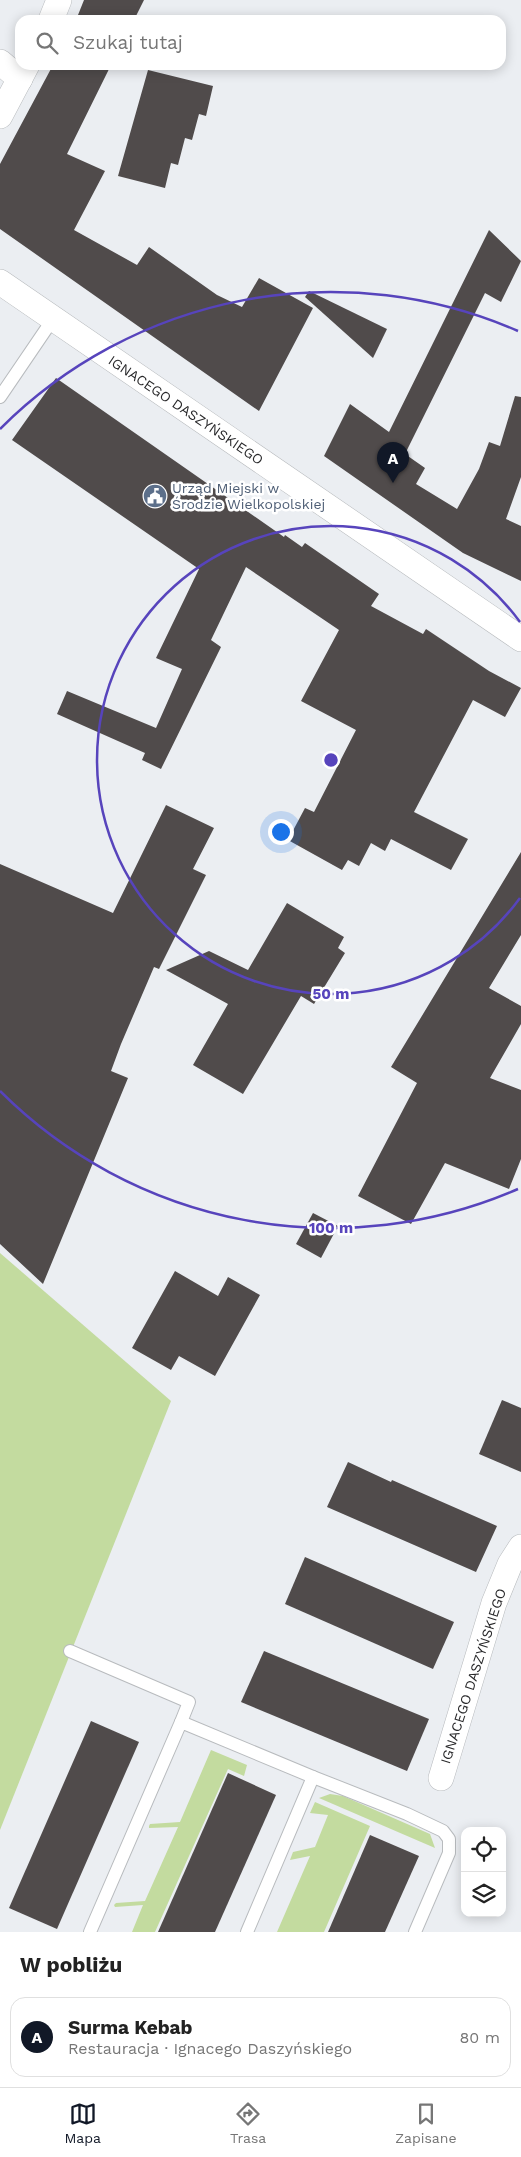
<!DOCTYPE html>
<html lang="pl">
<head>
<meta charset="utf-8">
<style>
  body { margin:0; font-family:"Work Sans",sans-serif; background:#f6f6f6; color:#222 }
  .controls { position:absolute; right:15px; bottom:15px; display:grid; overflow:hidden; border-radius:10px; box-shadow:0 2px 12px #0003 }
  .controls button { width:45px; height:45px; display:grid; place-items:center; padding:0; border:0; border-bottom:1px solid #e0e0e0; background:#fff; color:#222; font:25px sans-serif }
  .you { position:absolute; left:280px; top:831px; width:18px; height:18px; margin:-12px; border:4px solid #fff; border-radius:50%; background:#1a73e8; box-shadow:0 0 0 8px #1a73e833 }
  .badge { display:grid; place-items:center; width:32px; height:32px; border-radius:50%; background:#111827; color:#fff; font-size:16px; font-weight:700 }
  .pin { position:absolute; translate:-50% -41px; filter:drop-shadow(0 1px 2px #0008) }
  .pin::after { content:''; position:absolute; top:26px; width:18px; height:15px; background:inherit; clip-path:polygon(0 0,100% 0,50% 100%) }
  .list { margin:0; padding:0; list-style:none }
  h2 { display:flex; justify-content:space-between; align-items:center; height:65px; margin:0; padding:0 20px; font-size:21px }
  h2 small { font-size:16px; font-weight:400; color:#767676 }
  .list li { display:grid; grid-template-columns:32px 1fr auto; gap:15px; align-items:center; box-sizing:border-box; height:80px; margin:0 10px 10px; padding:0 10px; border:1px solid #e0e0e0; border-radius:15px }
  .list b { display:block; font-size:19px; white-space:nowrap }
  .list p { margin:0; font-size:16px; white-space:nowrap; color:#767676 }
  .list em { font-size:16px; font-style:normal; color:#767676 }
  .icon { flex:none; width:28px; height:28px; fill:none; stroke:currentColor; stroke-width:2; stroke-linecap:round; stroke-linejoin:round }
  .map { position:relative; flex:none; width:521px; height:1932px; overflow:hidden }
  .search { position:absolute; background:#fff; box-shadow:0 2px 12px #0003; left:15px; right:15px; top:15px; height:55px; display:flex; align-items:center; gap:12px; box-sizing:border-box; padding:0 18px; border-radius:15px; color:#767676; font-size:19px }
  .sheet { height:155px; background:#fff }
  nav { display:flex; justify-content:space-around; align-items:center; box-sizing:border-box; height:70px; border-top:1px solid #e0e0e0; background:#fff; font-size:14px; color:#767676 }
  nav a { display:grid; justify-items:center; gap:2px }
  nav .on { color:#111827 }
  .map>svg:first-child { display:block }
  .green { fill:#c3db9f }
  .building { fill:#504b4b }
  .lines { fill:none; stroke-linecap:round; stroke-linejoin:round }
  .lane-casing { stroke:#b8bbbe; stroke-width:14 }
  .street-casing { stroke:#b8bbbe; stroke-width:26 }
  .lane { stroke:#fff; stroke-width:12 }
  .street { stroke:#fff; stroke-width:25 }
  .ring { fill:none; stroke:#5744bc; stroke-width:2.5 }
  .labels { text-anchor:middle; stroke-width:5; stroke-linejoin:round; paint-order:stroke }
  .street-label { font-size:14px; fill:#29292b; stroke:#fff }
  .service-label { font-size:14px; fill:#4e5e75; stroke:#fff; text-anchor:start }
  .centre { fill:#5744bc; stroke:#fff; stroke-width:2.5 }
  .ring-label { font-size:15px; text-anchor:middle; font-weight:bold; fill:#5744bc; stroke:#fff; stroke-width:5; stroke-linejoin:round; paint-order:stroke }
</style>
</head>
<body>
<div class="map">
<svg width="521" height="1932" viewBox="0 0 521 1932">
  <rect width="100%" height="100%" fill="#ebeef2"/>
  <g class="green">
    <path d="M0 1253 171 1401 0 1830Z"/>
    <path d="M211 1750 247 1765 244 1776 228 1769 155 1932H132L143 1905 115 1907 114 1905 116 1903 145 1901 178 1827 149 1828V1826L150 1824 180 1822Z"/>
    <path d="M330 1794 343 1796 430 1834 435 1848 319 1798Z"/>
    <path d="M315 1802 370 1826 324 1932H277L310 1856 290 1860 293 1852 315 1847 328 1815 310 1813Z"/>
  </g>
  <g class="building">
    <path d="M84 0H144L134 20H76Z"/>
    <path d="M53 65H111L67 154 105 171 74 230 137 265 149 247 217 295 242 307 259 278 313 308 259 411 0 229V164Z"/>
    <path d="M148 70 213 86 206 116 199 114 192 140 185 138 178 165 171 163 165 188 118 176Z"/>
    <path d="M489 230 521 261 501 302 485 293 405 454 425 468 416 484 457 509 479 469 489 442 500 446 515 396 521 397V477L506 519 521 526V581L463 553 324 456 350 404 389 432Z"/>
    <path d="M309 291 387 329 373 358 305 297Z"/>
    <path d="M56 378 284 537 285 535 302 547 305 543 379 594 371 606 423 634 426 629 489 671 521 688 505 717 473 700 414 812 468 839 451 870 391 839 385 851 371 843 359 866 348 860 342 870 288 840 305 808 314 812 356 730 301 701 339 630 246 567 211 640 221 647 161 769 142 760 145 753 57 714 67 691 156 728 182 669 156 658 199 569 12 440Z"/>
    <path d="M166 805 214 828 193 869 206 875 159 969 154 967 121 1044 111 1071 128 1078 43 1284 0 1244V864L113 913Z"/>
    <path d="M521 852V935L489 988 521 1006V1024L490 1078 521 1090V1159L509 1189 445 1163 411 1224 358 1196 417 1083 391 1067Z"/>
    <path d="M287 903 344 937 338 948 345 953 314 1004 301 996 243 1094 193 1065 228 1004 166 970 209 951 248 970Z"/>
    <path d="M313 1213 338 1226 321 1258 296 1244Z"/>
    <path d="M175 1271 218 1296 228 1277 260 1295 215 1376 179 1356 171 1370 132 1348Z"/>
    <path d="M502 1400 521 1408V1472L479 1454Z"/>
    <path d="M348 1462 391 1482 392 1480 497 1526 476 1572 327 1507Z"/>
    <path d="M305 1557 454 1622 433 1669 285 1604Z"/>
    <path d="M264 1651 429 1719 407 1771 241 1702Z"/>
    <path d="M91 1721 139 1742 57 1929 9 1908Z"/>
    <path d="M228 1773 276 1795 215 1932H158Z"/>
    <path d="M370 1835 419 1856 385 1932H328Z"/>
  </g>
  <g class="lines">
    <g class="lane-casing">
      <g id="lane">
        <path d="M0 397 53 319"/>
        <path d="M70 1651 189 1702 181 1722"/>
        <path d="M313 1777 407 1814 443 1831 449 1839V1853L415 1932"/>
        <path d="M90 1932 181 1722 313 1777 247 1932"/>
      </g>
    </g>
    <g class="street-casing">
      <g id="street">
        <path d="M51 20 59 0"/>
        <path d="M0 62 20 79"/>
        <path d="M0 116 27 65"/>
        <path d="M0 282 521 639"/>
        <path d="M441 1778 494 1603 510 1564 521 1547"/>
      </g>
    </g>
    <use href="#lane" class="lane"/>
    <use href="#street" class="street"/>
  </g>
  <g class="ring">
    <path d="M520 898A234 234 0 1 1 520 622"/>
    <path d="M518 1189A468 468 0 0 1 0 1091M0 429A468 468 0 0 1 518 331"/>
  </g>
  <defs>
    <g id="civic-disc" transform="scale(1.25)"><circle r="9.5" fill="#5c6f8a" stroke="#fff"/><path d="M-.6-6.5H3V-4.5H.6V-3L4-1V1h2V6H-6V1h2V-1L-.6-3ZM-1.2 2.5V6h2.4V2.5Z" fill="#fff"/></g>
  </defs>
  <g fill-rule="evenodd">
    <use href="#civic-disc" x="155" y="496"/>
  </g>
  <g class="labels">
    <g class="street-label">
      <text transform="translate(186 410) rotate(34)" y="5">IGNACEGO DASZYŃSKIEGO</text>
      <text transform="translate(473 1676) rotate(-72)" y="5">IGNACEGO DASZYŃSKIEGO</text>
    </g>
    <g class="service-label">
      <text x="172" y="493">Urząd Miejski w<tspan x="172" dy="16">Środzie Wielkopolskiej</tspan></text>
    </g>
  </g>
  <circle cx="331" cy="760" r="8" class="centre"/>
  <g class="ring-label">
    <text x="331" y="999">50 m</text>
    <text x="331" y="1233">100 m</text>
  </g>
</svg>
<div class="controls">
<button><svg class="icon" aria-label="locate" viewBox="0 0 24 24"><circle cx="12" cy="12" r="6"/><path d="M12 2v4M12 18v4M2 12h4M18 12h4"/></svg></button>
<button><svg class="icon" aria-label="layers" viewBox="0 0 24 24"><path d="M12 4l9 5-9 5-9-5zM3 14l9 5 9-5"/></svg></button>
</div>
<div class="you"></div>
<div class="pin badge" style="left:393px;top:483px">A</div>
<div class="search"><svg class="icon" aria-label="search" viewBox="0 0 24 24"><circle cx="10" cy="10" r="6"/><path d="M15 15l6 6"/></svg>Szukaj tutaj</div>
</div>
<section class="sheet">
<h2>W pobliżu<small></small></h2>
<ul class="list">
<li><span class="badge">A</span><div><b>Surma Kebab</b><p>Restauracja · Ignacego Daszyńskiego</p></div><em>80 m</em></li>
</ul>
</section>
<nav>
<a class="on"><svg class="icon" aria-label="map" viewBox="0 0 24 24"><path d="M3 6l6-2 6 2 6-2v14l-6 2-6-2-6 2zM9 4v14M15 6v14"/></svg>Mapa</a>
<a><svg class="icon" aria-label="directions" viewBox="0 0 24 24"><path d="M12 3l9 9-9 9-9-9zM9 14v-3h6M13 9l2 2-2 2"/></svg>Trasa</a>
<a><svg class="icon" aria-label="saved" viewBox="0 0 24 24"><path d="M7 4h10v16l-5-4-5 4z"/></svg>Zapisane</a>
</nav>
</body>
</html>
